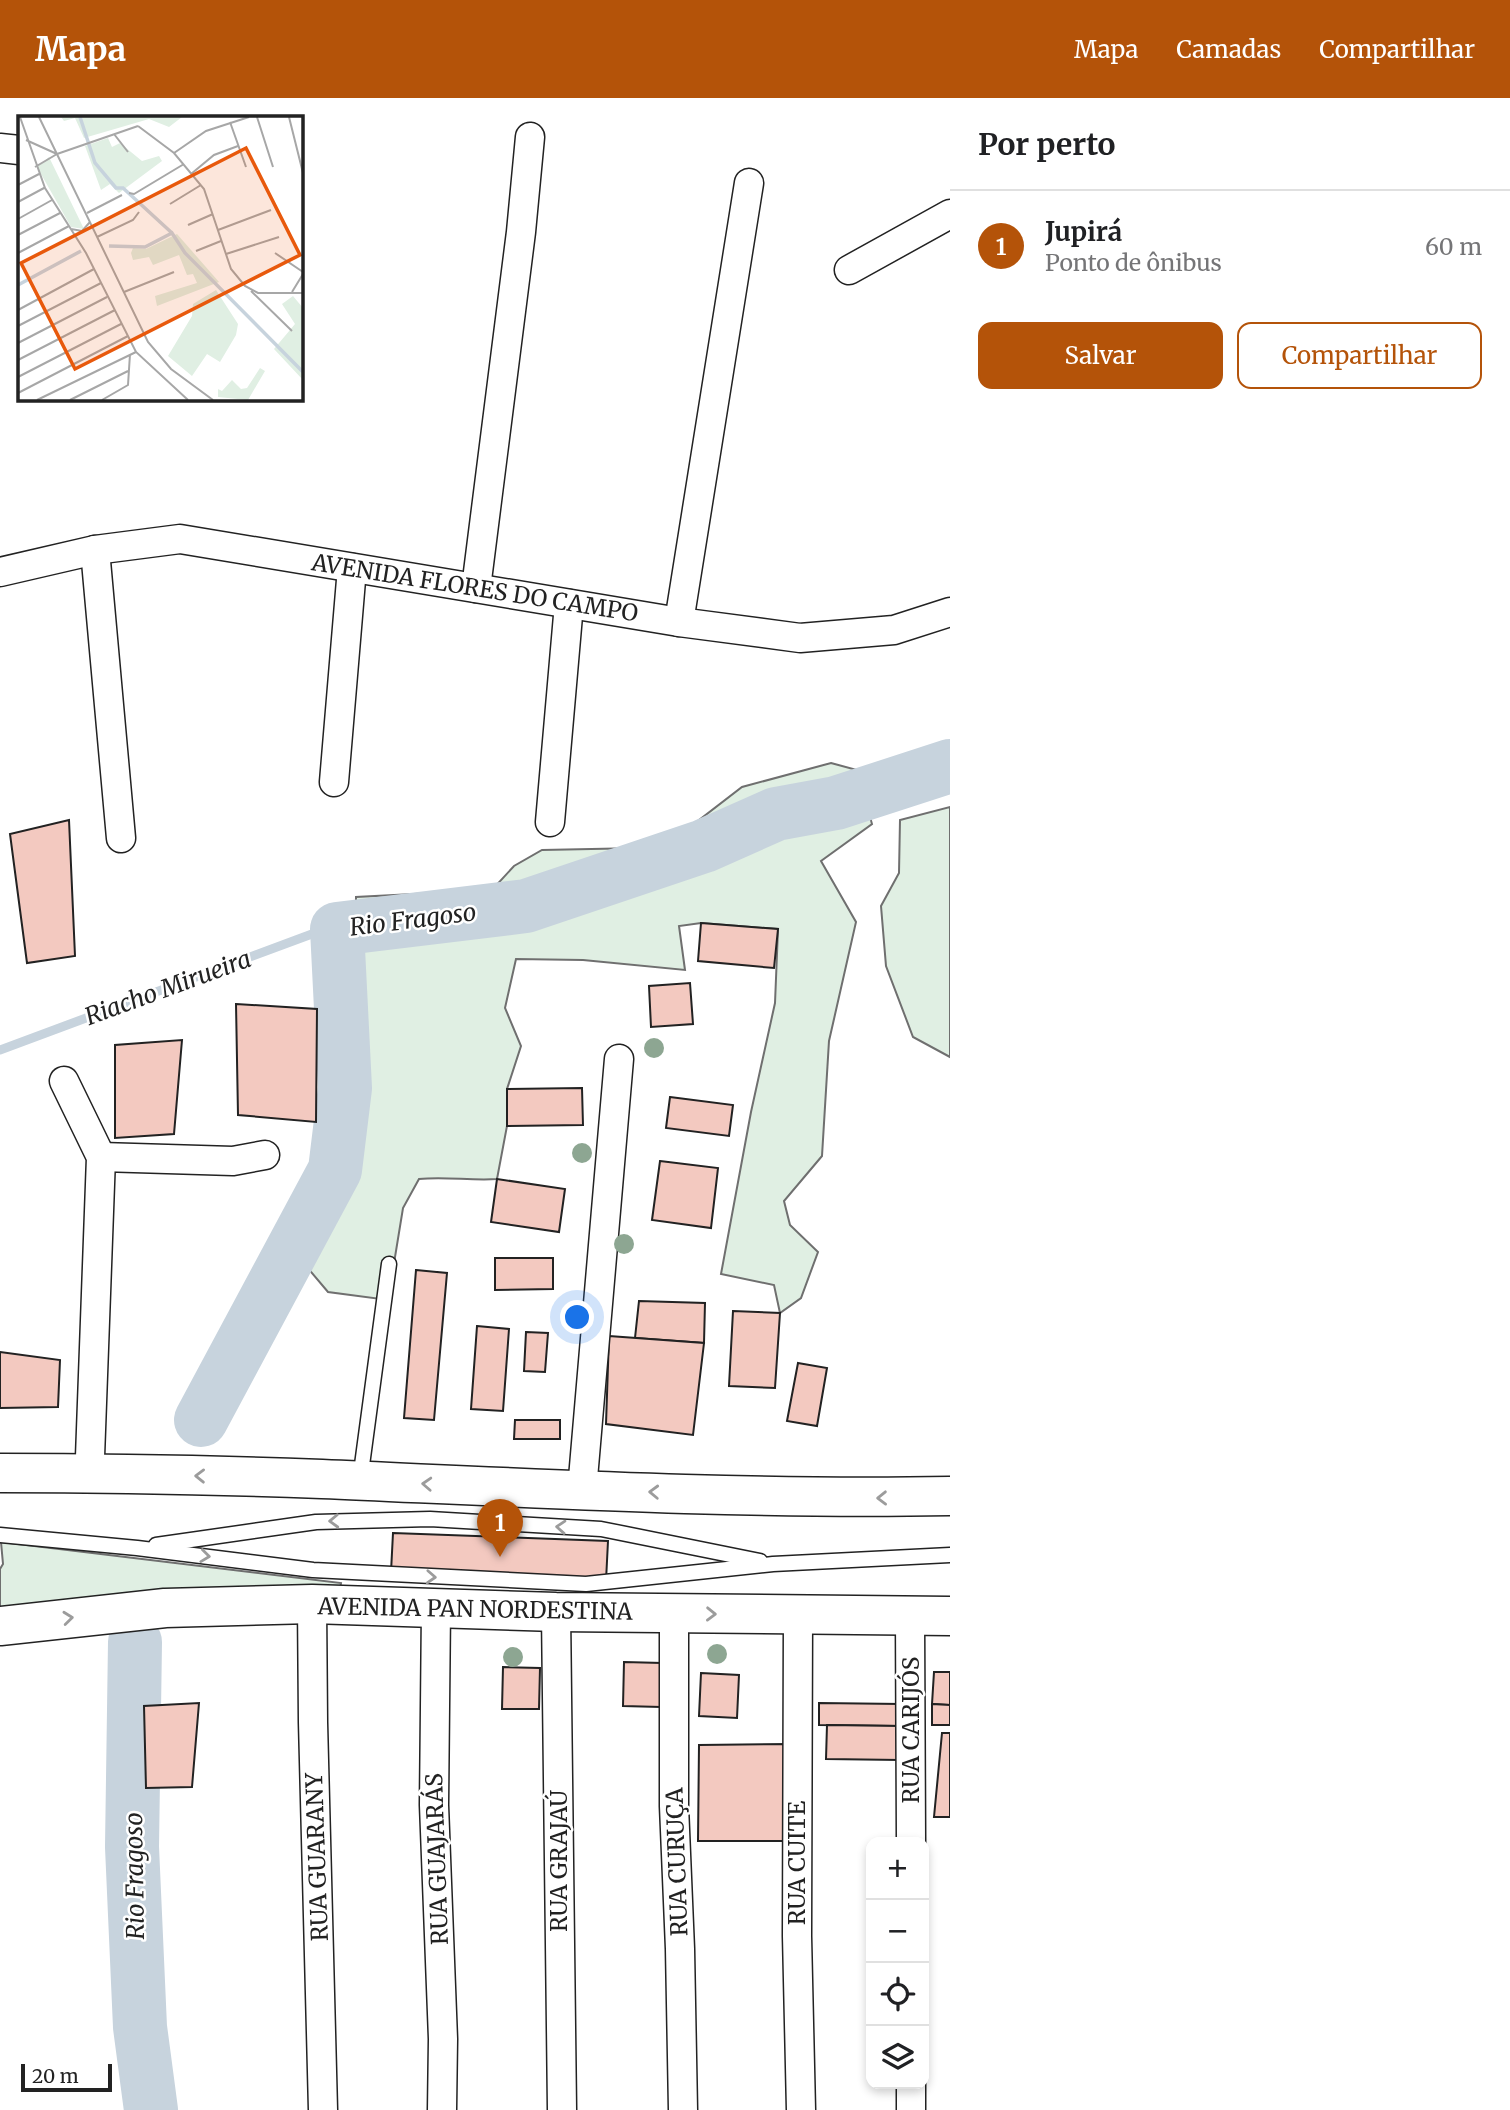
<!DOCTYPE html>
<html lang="pt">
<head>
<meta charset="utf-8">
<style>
  body { margin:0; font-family:Merriweather,serif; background:#f6f6f6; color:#202124 }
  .controls { position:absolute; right:21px; bottom:21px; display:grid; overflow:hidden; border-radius:14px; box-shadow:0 4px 10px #0003 }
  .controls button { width:63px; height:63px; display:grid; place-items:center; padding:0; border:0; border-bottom:2px solid #e0e0e0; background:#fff; color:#202124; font:35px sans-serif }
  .scale { position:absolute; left:21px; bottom:18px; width:91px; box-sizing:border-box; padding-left:7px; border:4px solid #222; border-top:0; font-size:19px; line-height:24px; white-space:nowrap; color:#222; -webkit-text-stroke:5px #fff; paint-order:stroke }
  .you { position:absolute; left:578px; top:1220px; width:24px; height:24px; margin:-18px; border:5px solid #fff; border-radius:50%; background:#1a73e8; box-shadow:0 0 0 10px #1a73e833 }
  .badge { display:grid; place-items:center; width:46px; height:46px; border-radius:50%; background:#b45309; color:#fff; font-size:23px; font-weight:700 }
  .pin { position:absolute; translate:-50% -58px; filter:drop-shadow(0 2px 4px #0008) }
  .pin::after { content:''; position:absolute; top:37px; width:24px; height:21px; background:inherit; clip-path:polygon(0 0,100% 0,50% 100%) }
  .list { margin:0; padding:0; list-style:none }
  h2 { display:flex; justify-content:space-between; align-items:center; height:91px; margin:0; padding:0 28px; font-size:30px }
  h2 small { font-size:23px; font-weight:400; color:#757577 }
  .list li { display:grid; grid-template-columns:46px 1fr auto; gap:21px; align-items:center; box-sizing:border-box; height:112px; padding:0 28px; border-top:2px solid #e0e0e0 }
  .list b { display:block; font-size:26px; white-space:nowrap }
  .list p { margin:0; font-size:23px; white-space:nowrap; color:#757577 }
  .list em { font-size:23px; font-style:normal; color:#757577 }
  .actions { display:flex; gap:14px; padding:21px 28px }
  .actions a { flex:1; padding:16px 0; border:2px solid #b45309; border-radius:14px; text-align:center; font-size:24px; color:#b45309 }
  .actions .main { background:#b45309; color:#fff }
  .icon { flex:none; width:38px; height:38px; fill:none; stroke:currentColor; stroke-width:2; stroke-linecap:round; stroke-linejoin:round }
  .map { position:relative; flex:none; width:950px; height:2012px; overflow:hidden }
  header { display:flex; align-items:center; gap:42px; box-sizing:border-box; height:98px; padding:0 35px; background:#b45309; color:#fff }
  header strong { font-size:33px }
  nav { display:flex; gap:38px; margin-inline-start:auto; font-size:24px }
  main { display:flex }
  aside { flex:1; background:#fff }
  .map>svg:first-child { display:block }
  .green { fill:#e0efe3; stroke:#6f6f6f; stroke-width:2 }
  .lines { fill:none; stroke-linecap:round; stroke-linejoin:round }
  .stream { stroke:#c7d3dd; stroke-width:9 }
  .river { stroke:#c7d3dd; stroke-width:54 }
  .building { fill:#f3c9c0; stroke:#222; stroke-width:2 }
  .service-casing { stroke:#222; stroke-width:17 }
  .minor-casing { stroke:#222; stroke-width:31 }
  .trunk-casing { stroke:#222; stroke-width:41 }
  .service { stroke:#fff; stroke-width:14 }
  .minor { stroke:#fff; stroke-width:28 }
  .trunk { stroke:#fff; stroke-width:38 }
  .tree { fill:#8da692 }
  .oneway { stroke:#9c9c9c }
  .labels { text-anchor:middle; stroke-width:5; stroke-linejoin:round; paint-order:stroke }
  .street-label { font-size:23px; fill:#222; stroke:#fff }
  .water-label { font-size:24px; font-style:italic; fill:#222; stroke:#fff }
  .inset-river { fill:none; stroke:#c7d3dd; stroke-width:3.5 }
  .inset-road { fill:none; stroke:#a7a7a7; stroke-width:2 }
  .view { fill:#e8590c; fill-opacity:0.15; stroke:#e8590c; stroke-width:3.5 }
  .inset-edge { fill:none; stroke:#222; stroke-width:3.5 }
</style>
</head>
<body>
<header>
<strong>Mapa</strong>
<nav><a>Mapa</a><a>Camadas</a><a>Compartilhar</a></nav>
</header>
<main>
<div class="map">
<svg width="950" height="2012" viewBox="0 0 950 2012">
  <rect width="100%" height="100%" fill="#fff"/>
  <g class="green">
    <path d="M831 665 857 672 872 726 821 763 856 824 829 943 822 1058 784 1103 790 1127 818 1154 801 1200 780 1215 774 1187 721 1176 751 1014 775 905 778 831 701 825 679 828 685 872 583 862 516 861 505 910 521 948 507 991V1028L497 1081C471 1083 445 1078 419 1081L403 1110 388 1202 328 1194 301 1162 353 1069 356 799 492 792 514 768 542 752 641 750 686 732 742 689Z"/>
    <path d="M950 709V959L913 939 886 868 881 808 899 775 900 722Z"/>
    <path d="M1 1444 341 1485 339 1498 0 1517V1471L3 1466Z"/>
  </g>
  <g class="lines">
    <path class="stream" d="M0 952 320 833 337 831"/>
    <g class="river">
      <path d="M201 1322 335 1072 345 990 337 831 526 808 704 748 776 716 836 705 950 668"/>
      <path d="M135 1544 132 1749 140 1929 151 2012"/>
    </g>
  </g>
  <g class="building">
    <path d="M69 722 75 858 27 865 10 736Z"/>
    <path d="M701 825 778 831 774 870 698 863Z"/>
    <path d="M690 885 693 926 651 929 649 888Z"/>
    <path d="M236 906 317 911 316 1024 238 1017Z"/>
    <path d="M182 942 174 1036 115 1040V947Z"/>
    <path d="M582 990 583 1027 507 1028V991Z"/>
    <path d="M670 999 733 1007 729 1038 666 1030Z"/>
    <path d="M660 1063 718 1070 711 1130 652 1122Z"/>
    <path d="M497 1081 565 1091 559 1134 491 1124Z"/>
    <path d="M495 1160H553V1191L495 1192Z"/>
    <path d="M416 1172 447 1175 434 1322 404 1320Z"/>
    <path d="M639 1203 705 1205 704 1245 635 1240Z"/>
    <path d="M733 1213 780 1215 775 1290 729 1288Z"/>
    <path d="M477 1228 509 1231 503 1313 471 1311Z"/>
    <path d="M526 1234 548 1235 545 1274 524 1273Z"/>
    <path d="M609 1238 704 1245 693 1337 606 1326Z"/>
    <path d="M0 1254 60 1262 58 1309 0 1310Z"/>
    <path d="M798 1265 827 1270 817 1328 787 1323Z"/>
    <path d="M515 1322H560V1341H514Z"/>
    <path d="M393 1435 608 1443 606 1483 391 1474Z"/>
    <path d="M624 1564 662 1565 661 1609 623 1608Z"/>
    <path d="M503 1569 540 1570 539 1611H502Z"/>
    <path d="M934 1574H950V1607L932 1606Z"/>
    <path d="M701 1575 739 1577 737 1620 699 1618Z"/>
    <path d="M199 1605 192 1689 146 1690 144 1608Z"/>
    <path d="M819 1605 901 1606 900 1628 819 1627Z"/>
    <path d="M932 1606 950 1607V1627H932Z"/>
    <path d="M827 1627 900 1628V1662L826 1661Z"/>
    <path d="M942 1635H950V1719H934Z"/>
    <path d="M790 1646V1743H698L699 1647Z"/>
  </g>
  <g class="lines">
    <g class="service-casing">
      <g id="service">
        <path d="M360 1382 389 1166"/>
        <path d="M0 1437 137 1450 313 1472 586 1486 773 1466 950 1457"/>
        <path d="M156 1447 316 1424 430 1421 601 1431 760 1463"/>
      </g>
    </g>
    <g class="minor-casing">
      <g id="minor">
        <path d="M0 50 19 52"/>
        <path d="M849 172 950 116"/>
        <path d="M95 452 121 740"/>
        <path d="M0 474 95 452 180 441 679 524 800 540 894 532 950 514"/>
        <path d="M476 490 521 134 530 39"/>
        <path d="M679 524 749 85"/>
        <path d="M334 684 352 470"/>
        <path d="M550 724 569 506"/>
        <path d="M64 983 101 1059 90 1359 92 1375"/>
        <path d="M101 1059 233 1063 265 1057"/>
        <path d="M582 1392 619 961"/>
        <path d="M312 1506 313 1624 323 2012"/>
        <path d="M436 1510 434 1707 443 1941 442 2012"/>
        <path d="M556 1514 562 2012"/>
        <path d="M674 1516V1708L680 1851 683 2012"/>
        <path d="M798 1518 797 1838 801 2012"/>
        <path d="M910 1519 911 1744"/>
        <path d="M911 2012V1986"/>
      </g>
    </g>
    <g class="trunk-casing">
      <g id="trunk">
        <path d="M0 1375C107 1375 215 1377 322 1381 531 1390 741 1402 950 1398"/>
        <path d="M0 1528 165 1510 312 1506 556 1514 950 1518"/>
      </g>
    </g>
    <use href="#service" class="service"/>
    <use href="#minor" class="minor"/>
    <use href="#trunk" class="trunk"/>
  </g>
  <g class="tree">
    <circle cx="654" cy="950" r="10"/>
    <circle cx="582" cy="1055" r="10"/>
    <circle cx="624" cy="1146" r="10"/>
    <circle cx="717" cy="1556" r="10"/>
    <circle cx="513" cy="1559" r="10"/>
  </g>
  <defs><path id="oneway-chevron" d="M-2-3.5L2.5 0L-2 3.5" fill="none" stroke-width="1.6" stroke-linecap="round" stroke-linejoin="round" transform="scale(1.75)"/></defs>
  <g class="oneway">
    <use href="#oneway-chevron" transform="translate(200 1378) rotate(-179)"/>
    <use href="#oneway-chevron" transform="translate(427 1386) rotate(-177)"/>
    <use href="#oneway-chevron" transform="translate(654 1394) rotate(-178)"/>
    <use href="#oneway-chevron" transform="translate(882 1400) rotate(179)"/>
    <use href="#oneway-chevron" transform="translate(334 1423) rotate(178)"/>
    <use href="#oneway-chevron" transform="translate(561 1429) rotate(-176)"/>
    <use href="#oneway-chevron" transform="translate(205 1458) rotate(7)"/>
    <use href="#oneway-chevron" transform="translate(431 1479) rotate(3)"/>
    <use href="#oneway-chevron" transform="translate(711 1516) rotate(1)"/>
    <use href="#oneway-chevron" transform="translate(68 1520) rotate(-6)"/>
  </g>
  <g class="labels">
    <g class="street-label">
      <text transform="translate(475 490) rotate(9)" y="8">AVENIDA FLORES DO CAMPO</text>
      <text transform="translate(475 1511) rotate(1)" y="8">AVENIDA PAN NORDESTINA</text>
      <text transform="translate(911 1632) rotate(-90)" y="8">RUA CARIJÓS</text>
      <text transform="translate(317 1759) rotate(-92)" y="8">RUA GUARANY</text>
      <text transform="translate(437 1761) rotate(-92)" y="8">RUA GUAJARÁS</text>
      <text transform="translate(559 1763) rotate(-90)" y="8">RUA GRAJAÚ</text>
      <text transform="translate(677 1764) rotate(-92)" y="8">RUA CURUÇA</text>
      <text transform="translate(797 1765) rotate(-90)" y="8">RUA CUITE</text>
    </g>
    <g class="water-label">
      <text transform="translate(413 822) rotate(-7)" y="8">Rio Fragoso</text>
      <text transform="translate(168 890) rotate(-20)" y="8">Riacho Mirueira</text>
      <text transform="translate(135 1778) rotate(-91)" y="8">Rio Fragoso</text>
    </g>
  </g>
  <g transform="translate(18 18)">
    <rect width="285" height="285" fill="#fff"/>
    <path d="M43 1H164L151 11 131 3 66 22 57 2 46 5ZM90 22 94 31 102 27 124 45 141 40 144 45 101 77 92 68 83 74 67 30ZM31 41 66 113 53 111 19 51ZM159 118 201 166 139 190 137 180 179 167 175 158 169 159 161 139 135 149 131 141 115 144 113 137 115 132 128 133ZM198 174 220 208 218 219 202 246 189 238 174 260 150 240 174 200 175 188ZM275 180 285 192V264L256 233 277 208 264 188ZM242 252 247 255 230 284 200 281V273L204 275 214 264 223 273 229 272Z" fill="#e0efe3"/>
    <path class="inset-river" d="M62 1 77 47 98 72H105L154 117M91 130 127 131 154 117 167 137 285 256M0 169 63 135"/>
    <path class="inset-road" d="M2 1 27 72 68 137 118 236 170 284M21 1 130 226 153 253 195 284M239 1 255 51M271 1 285 57M212 6 228 51M120 10 156 37 186 73 213 153 227 170 240 177H285M96 18 110 36M8 24 39 38M156 37 188 15 231 1M39 38 120 10M17 51 39 38M173 58 196 39 220 30M0 69 21 58M111 77 116 78 166 48M0 86 26 72M152 88 183 69M69 97 104 79M0 103 34 84M170 109 195 98M53 113 64 115 72 106M200 114 253 94M0 119 42 97M79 121 115 104 121 96M178 135 203 125M0 137 51 110M257 137 285 156M208 138 261 121M233 175 274 215M106 176 156 156M274 176 285 158M0 194 76 153M0 210 83 167M0 227 89 181M0 244 97 194M0 261 103 208M0 277 110 220M19 284 118 236M52 284 110 255M84 284 110 269 112 238"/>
    <path class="view" d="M228 32 282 139 57 253 3 147Z"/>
    <rect width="285" height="285" class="inset-edge"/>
  </g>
</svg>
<div class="controls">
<button>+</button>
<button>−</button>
<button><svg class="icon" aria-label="locate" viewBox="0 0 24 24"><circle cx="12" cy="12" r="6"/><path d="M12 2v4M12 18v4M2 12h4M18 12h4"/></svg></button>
<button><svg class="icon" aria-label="layers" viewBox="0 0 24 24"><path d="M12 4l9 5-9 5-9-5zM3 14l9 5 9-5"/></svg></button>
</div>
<div class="scale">20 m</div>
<div class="you"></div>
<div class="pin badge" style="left:500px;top:1459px">1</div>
</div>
<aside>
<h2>Por perto<small></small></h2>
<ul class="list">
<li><span class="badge">1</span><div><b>Jupirá</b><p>Ponto de ônibus</p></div><em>60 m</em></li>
</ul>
<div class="actions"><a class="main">Salvar</a><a>Compartilhar</a></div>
</aside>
</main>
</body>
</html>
